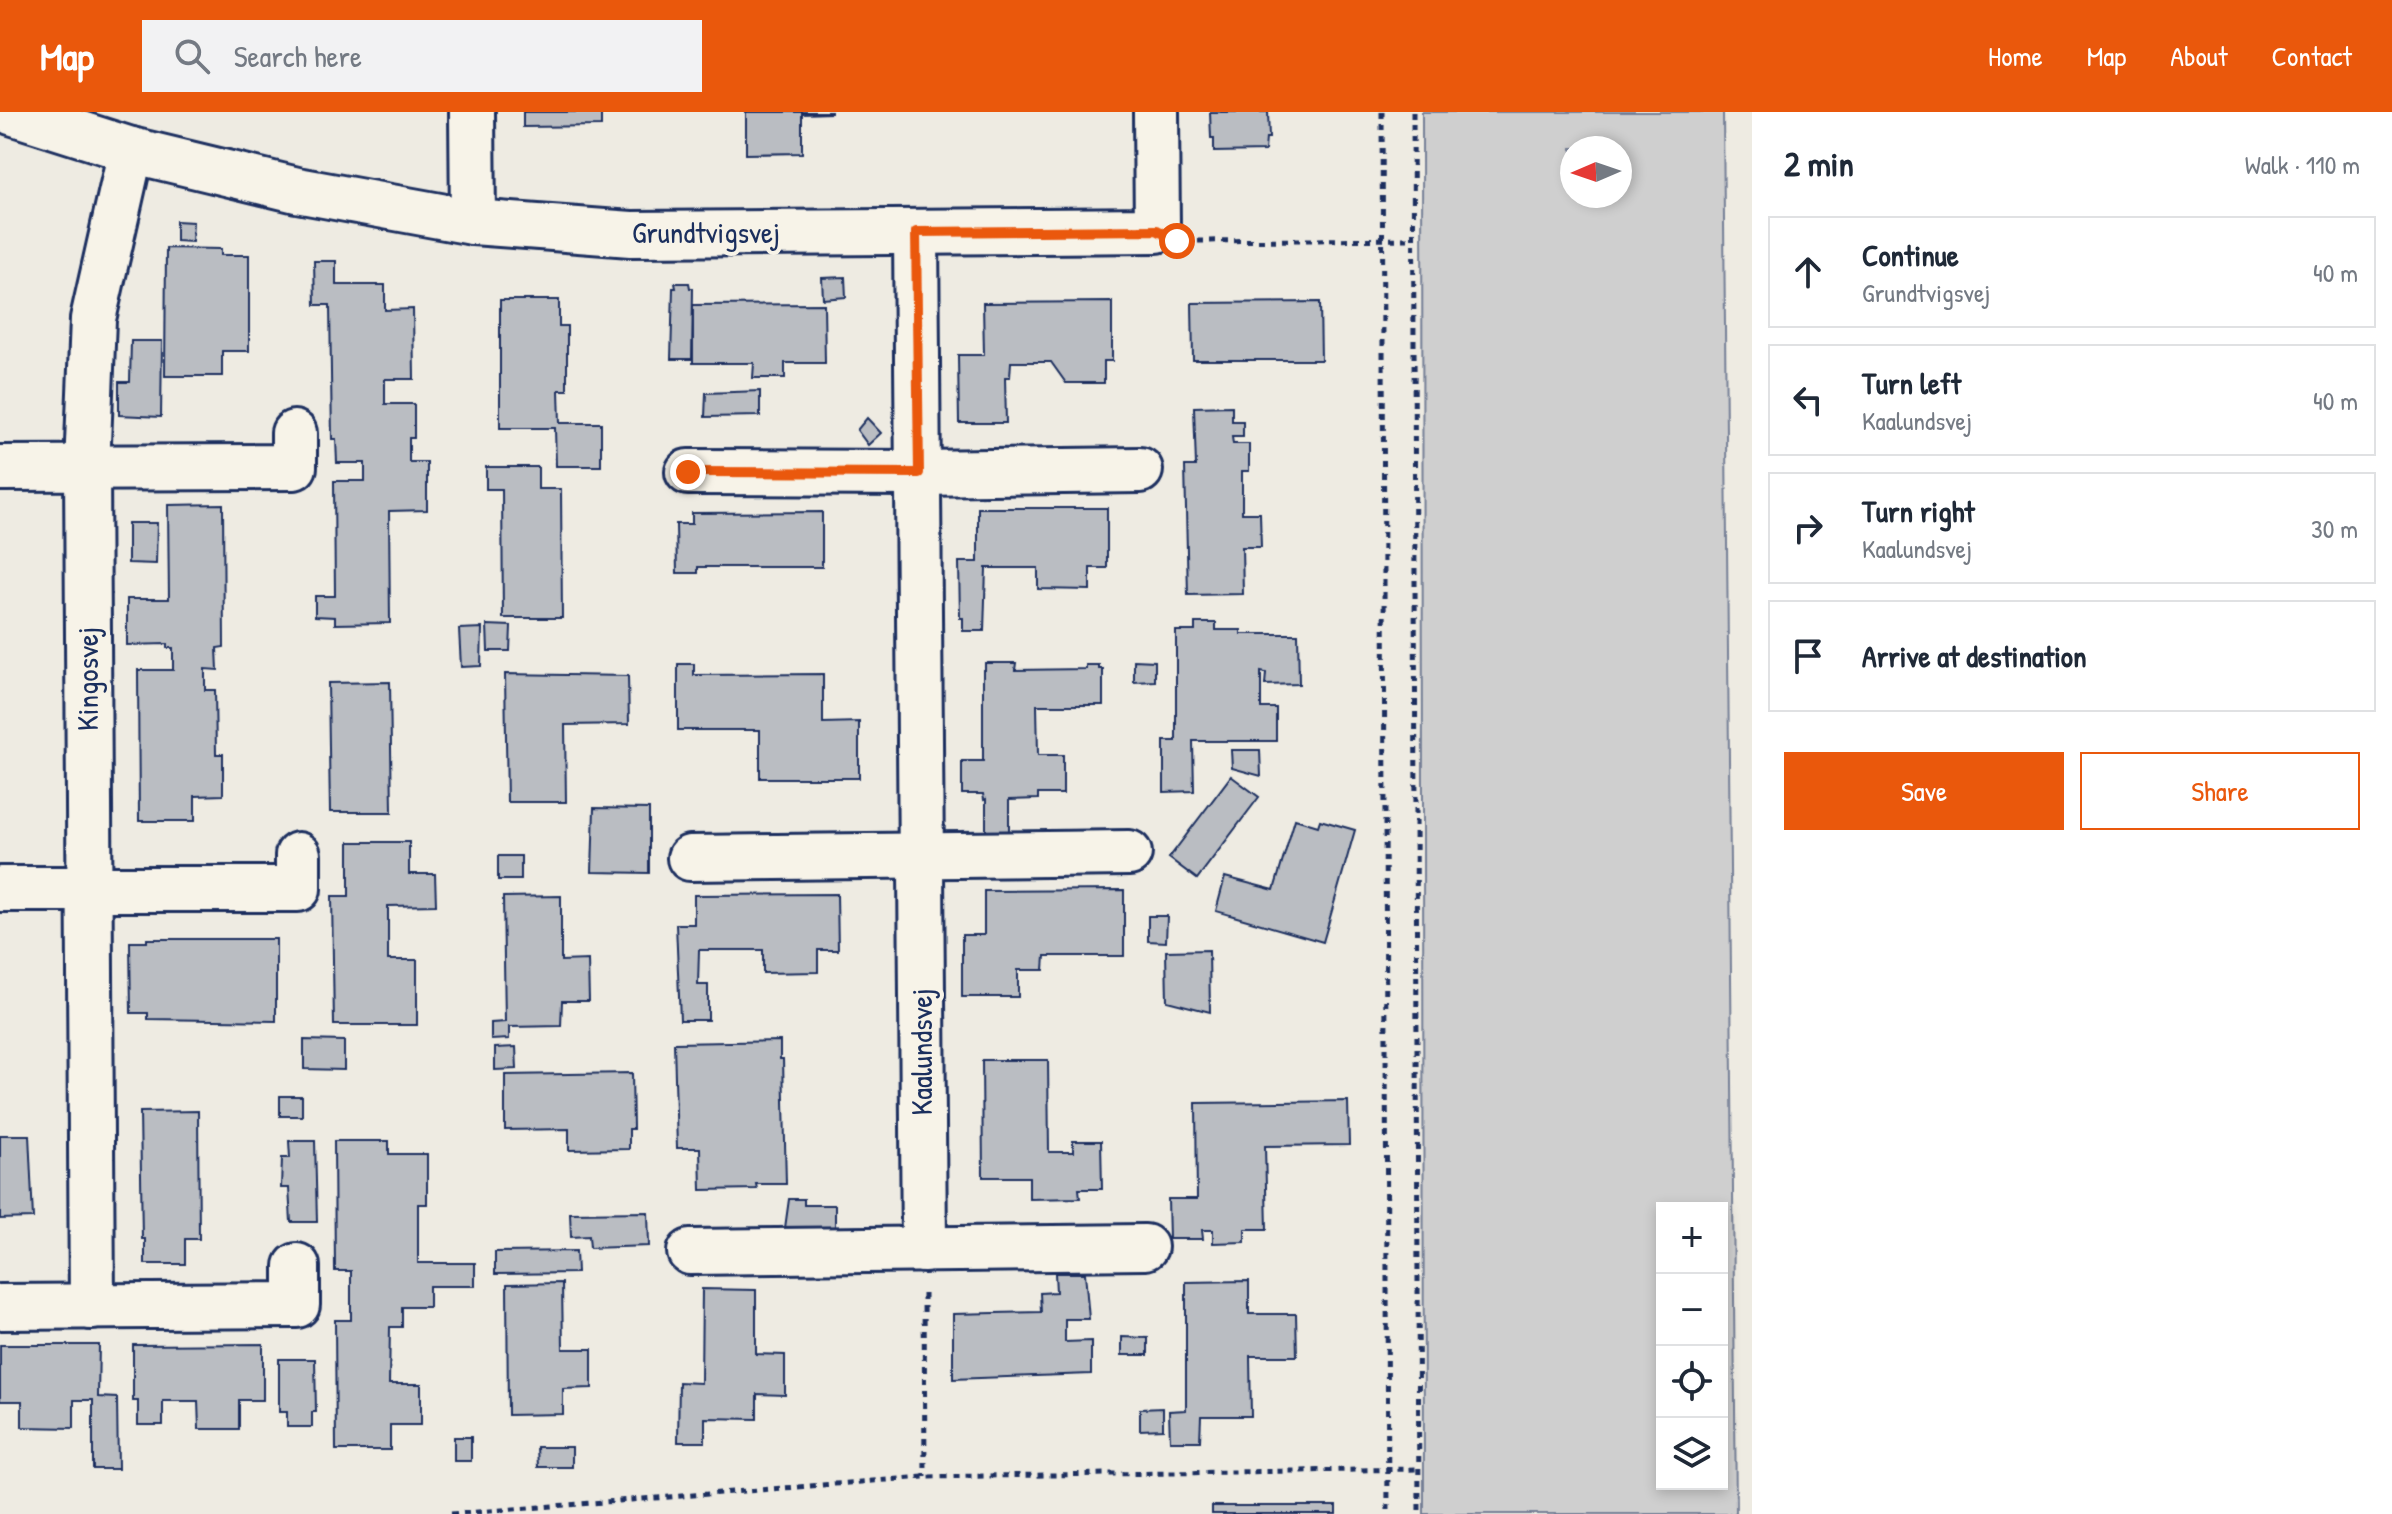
<!DOCTYPE html>
<html lang="en">
<head>
<meta charset="utf-8">
<style>
  body { margin:0; font-family:"Patrick Hand",sans-serif; background:#f2f2f3; color:#1f2937 }
  .controls { position:absolute; right:24px; bottom:24px; display:grid; overflow:hidden; border-radius:0px; box-shadow:0 4px 12px #0003 }
  .controls button { width:72px; height:72px; display:grid; place-items:center; padding:0; border:0; border-bottom:2px solid #e0e1e3; background:#fff; color:#1f2937; font:40px sans-serif }
  .compass { position:absolute; left:1560px; top:24px; width:72px; height:72px; border-radius:50%; background:#fff; box-shadow:0 4px 12px #0003; rotate:268deg }
  .stop { position:absolute; width:24px; height:24px; margin:-18px; border:6px solid #ea580c; border-radius:50%; background:#fff }
  .stop.end { background:#ea580c; border-color:#fff; box-shadow:0 2px 8px #0008 }
  .list { margin:0; padding:0; list-style:none }
  h2 { display:flex; justify-content:space-between; align-items:center; height:104px; margin:0; padding:0 32px; font-size:34px }
  h2 small { font-size:26px; font-weight:400; color:#747a83 }
  .list li { display:grid; grid-template-columns:52px 1fr auto; gap:24px; align-items:center; box-sizing:border-box; height:112px; margin:0 16px 16px; padding:0 16px; border:2px solid #e0e1e3; border-radius:0px }
  .list b { display:block; font-size:30px; white-space:nowrap }
  .list p { margin:0; font-size:26px; white-space:nowrap; color:#747a83 }
  .list em { font-size:26px; font-style:normal; color:#747a83 }
  .actions { display:flex; gap:16px; padding:24px 32px }
  .actions a { flex:1; padding:18px 0; border:2px solid #ea580c; border-radius:0px; text-align:center; font-size:28px; color:#ea580c }
  .actions .main { background:#ea580c; color:#fff }
  .icon { flex:none; width:44px; height:44px; fill:none; stroke:currentColor; stroke-width:2; stroke-linecap:round; stroke-linejoin:round }
  .map { position:relative; flex:none; width:1752px; height:1402px; overflow:hidden }
  header { display:flex; align-items:center; gap:48px; box-sizing:border-box; height:112px; padding:0 40px; background:#ea580c; color:#fff }
  header strong { font-size:38px }
  nav { display:flex; gap:44px; margin-inline-start:auto; font-size:28px }
  .search { width:560px; height:72px; background:#f2f2f3; display:flex; align-items:center; gap:20px; box-sizing:border-box; padding:0 28px; border-radius:0px; color:#747a83; font-size:30px }
  main { display:flex }
  aside { flex:1; background:#fff }
  .map>svg:first-child { display:block }
  .green { fill:#cfcfcf; stroke:#757f96; stroke-width:2; fill-rule:evenodd }
  .building { fill:#babdc2; stroke:#1b2f5e; stroke-width:2 }
  .lines { fill:none; stroke-linecap:round; stroke-linejoin:round }
  .street-casing { stroke:#1b2f5e; stroke-width:50 }
  .path { stroke:#1b2f5e; stroke-width:5; stroke-dasharray:6 6; stroke-linecap:butt }
  .street { stroke:#f7f3e8; stroke-width:44 }
  .route { stroke:#ea580c; stroke-width:10 }
  .labels { text-anchor:middle; stroke-width:8; stroke-linejoin:round; paint-order:stroke }
  .street-label { font-size:30px; fill:#1b2f5e; stroke:#f7f3e8 }
</style>
</head>
<body>
<header>
<strong>Map</strong>
<div class="search"><svg class="icon" aria-label="search" viewBox="0 0 24 24"><circle cx="10" cy="10" r="6"/><path d="M15 15l6 6"/></svg>Search here</div>
<nav><a>Home</a><a>Map</a><a>About</a><a>Contact</a></nav>
</header>
<main>
<div class="map">
<svg width="1752" height="1402" viewBox="0 0 1752 1402">
  <rect width="100%" height="100%" fill="#eeebe2"/>
  <filter id="ink" filterUnits="userSpaceOnUse"><feTurbulence type="fractalNoise" baseFrequency=".0125" numOctaves="2"/><feDisplacementMap in="SourceGraphic" scale="16" xChannelSelector="R" yChannelSelector="G"/><feConvolveMatrix kernelMatrix="1 2 1 2 8 2 1 2 1" color-interpolation-filters="sRGB"/></filter>
  <g filter="url(#ink)">
    <path class="green" d="M1422 0H1723L1736 1402H1424ZM1572 36H1620V84H1572ZM1662 1096H1722V1372H1662Z"/>
    <g class="building">
      <path d="M523 0H601V14L523 15Z"/>
      <path d="M746 0H831V1L802 2V41L746 42Z"/>
      <path d="M1210 0H1268L1269 26H1266L1265 39 1214 40V26H1211Z"/>
      <path d="M176 109 193 110 192 130 176 129Z"/>
      <path d="M166 136 221 137V143H249V239H222V264H165Z"/>
      <path d="M314 149H336V173H385V198L413 197 414 267H385V292H414V326H409V350H427V398L389 399 390 511 335 512V505L315 504V484H335L334 369H365V351H337L336 327H332L330 193H315Z"/>
      <path d="M845 165 846 185 823 187 822 166Z"/>
      <path d="M675 171H689L690 176H693L692 247H671L673 176H676Z"/>
      <path d="M500 188H559V214H567V278H559L560 311H601V354H556L555 316H500Z"/>
      <path d="M1112 190V249H1104V271H1066L1051 250H1011L1010 265H1005L1006 311H959L958 243H984L983 191Z"/>
      <path d="M1320 190 1321 248H1193L1192 191Z"/>
      <path d="M824 192 825 251H785V266H753L754 251H693V193Z"/>
      <path d="M131 229H162L161 305 119 303V270H130Z"/>
      <path d="M760 279V304L705 305 706 281Z"/>
      <path d="M1232 294V309H1243V325H1232L1233 332H1249V359H1242V401H1260L1261 435H1242L1243 482 1188 483 1185 354H1196L1194 295Z"/>
      <path d="M867 306 881 321 868 333 857 318Z"/>
      <path d="M486 355H538V377H561L562 506H503L502 377H486Z"/>
      <path d="M223 392 224 535 217 536 218 558 205 557V578H215L216 642H223V683L195 684V709H139L138 558H173V536H167V532L127 533V487H169L168 393Z"/>
      <path d="M978 396H1107V456H1090V478L1038 477V456H986L984 519H963V506H960L959 450H978Z"/>
      <path d="M822 400V455H698V461H677L676 412H692V401Z"/>
      <path d="M128 411H157L156 452 128 451Z"/>
      <path d="M1195 511H1216V518H1241V522H1298L1299 572 1265 573 1266 561 1261 560V596H1276V629H1193L1194 679 1164 680V629H1176V519H1195Z"/>
      <path d="M487 513 511 514 510 539H488Z"/>
      <path d="M482 516 481 554 461 555 459 517Z"/>
      <path d="M1134 548 1155 549V569L1134 570Z"/>
      <path d="M985 551H1016L1015 558 1086 557V553H1099V557H1103V593H1037L1038 643H1063V682H1038V687L1009 688V722H986V687L984 688 983 682H962V649H983V558H985Z"/>
      <path d="M678 552H694V563L823 562V611L859 610V666H760V618H678Z"/>
      <path d="M505 562 628 564 629 612 565 613 566 690H507Z"/>
      <path d="M390 570 392 700H330L328 571Z"/>
      <path d="M1231 638H1260L1261 664 1232 656Z"/>
      <path d="M1231 664 1259 685 1197 767 1169 746Z"/>
      <path d="M594 696 649 697V761L592 760Z"/>
      <path d="M1295 707 1318 714 1320 708 1355 718 1323 830 1216 799 1225 765 1274 778Z"/>
      <path d="M349 730H409V762H435L436 793 388 794V848H417V913H334L332 784H349Z"/>
      <rect x="498" y="744" width="23" height="24"/>
      <path d="M1124 778V844H1045L1044 858H1018V885H962V823H984V779Z"/>
      <path d="M837 782 838 838H818V860L763 861V838H699L698 873H708V908H680L676 812H694V783Z"/>
      <path d="M561 784V849L588 848 589 889H562L561 914 509 915V927L491 928V911L505 910 503 785Z"/>
      <path d="M1148 804H1167L1166 830 1148 829Z"/>
      <path d="M147 827H276V909L148 907V901H131L130 830H147Z"/>
      <path d="M1209 838 1210 900 1167 889 1166 839Z"/>
      <path d="M304 928 344 929V958L304 957Z"/>
      <path d="M780 929V947H783L786 1072H756L757 1077 701 1078 700 1036H677L674 931Z"/>
      <path d="M516 935 517 957 495 958V936Z"/>
      <path d="M982 948H1048L1049 1040H1073V1029H1101L1102 1077H1079L1080 1086 1029 1087V1065H983Z"/>
      <path d="M632 961 633 1017H629V1037L569 1038V1017L505 1018V963Z"/>
      <rect x="280" y="984" width="22" height="20"/>
      <path d="M1348 989 1349 1033 1265 1034 1267 1117H1245V1130L1213 1131V1118H1202L1203 1127H1169L1168 1087H1197L1196 991Z"/>
      <path d="M198 999 199 1127H185V1152H145V1127H142L140 1000Z"/>
      <path d="M0 1023H29L33 1106 0 1107Z"/>
      <path d="M289 1029H315L317 1110H291L289 1076H281L282 1046H290Z"/>
      <path d="M334 1029H389V1042H427V1092H418V1151H475V1174H429V1195H402V1215H390L389 1272H421V1313H390V1338H336L335 1208H351V1159H335Z"/>
      <path d="M789 1087H804V1093H835V1116H785Z"/>
      <path d="M648 1100 649 1134 590 1136 589 1124 571 1125 570 1101Z"/>
      <path d="M576 1139 577 1161 495 1162V1140Z"/>
      <path d="M1055 1161H1085L1089 1207H1065V1230L1091 1229V1262L953 1267V1202L1041 1200 1040 1181 1056 1180Z"/>
      <path d="M1249 1169V1202H1296L1297 1244H1250L1251 1304H1201L1200 1329H1170L1169 1299 1186 1298V1170Z"/>
      <path d="M562 1171 563 1237H592V1276L563 1277V1302L508 1303 507 1172Z"/>
      <path d="M702 1177 756 1178V1242L785 1243V1283L757 1282V1307L705 1306V1330H678L679 1270 701 1271Z"/>
      <path d="M1122 1225 1148 1226V1243H1122Z"/>
      <path d="M263 1232V1288H239V1317H199L198 1289H163V1313H138V1289H133V1233Z"/>
      <path d="M0 1233H99L98 1285 117 1286 118 1357H93V1288H74V1316L22 1315V1289H0Z"/>
      <path d="M279 1247H315L316 1300H312V1315H287V1300H279Z"/>
      <path d="M1163 1296V1317L1140 1318V1297Z"/>
      <rect x="454" y="1325" width="17" height="24"/>
      <path d="M537 1335H572V1355H538Z"/>
      <rect x="1212" y="1394" width="124" height="8"/>
    </g>
    <g class="lines">
      <g class="street-casing">
        <g id="street">
          <path d="M11 0 131 38 297 78 473 110 631 122 1157 118 1156 0"/>
          <path d="M472 0 473 110"/>
          <path d="M916 120 924 1138"/>
          <path d="M0 356 294 355V321"/>
          <path d="M688 360 919 361 1140 358"/>
          <path d="M690 746 1129 741"/>
          <path d="M0 777H298V743"/>
          <path d="M690 1140 1145 1135"/>
          <path d="M0 1195 297 1193V1154"/>
          <path d="M92 1195 87 356 93 207 131 38"/>
        </g>
      </g>
      <g class="path">
        <path d="M1382 0 1388 1402"/>
        <path d="M1413 0 1419 1402"/>
        <path d="M1198 129 1413 127"/>
        <path d="M924 1182 925 1365"/>
        <path d="M451 1402 925 1365 1419 1357"/>
      </g>
      <use href="#street" class="street"/>
    </g>
  </g>
  <g class="lines" filter="url(#ink)">
    <path class="route" d="M688 360 919 361 916 120 1157 118 1177 129"/>
  </g>
  <g class="labels">
    <g class="street-label">
      <text x="706" y="131">Grundtvigsvej</text>
      <text transform="translate(88 567) rotate(-90)" y="10">Kingosvej</text>
      <text transform="translate(922 940) rotate(-90)" y="10">Kaalundsvej</text>
    </g>
  </g>
</svg>
<div class="controls">
<button>+</button>
<button>−</button>
<button><svg class="icon" aria-label="locate" viewBox="0 0 24 24"><circle cx="12" cy="12" r="6"/><path d="M12 2v4M12 18v4M2 12h4M18 12h4"/></svg></button>
<button><svg class="icon" aria-label="layers" viewBox="0 0 24 24"><path d="M12 4l9 5-9 5-9-5zM3 14l9 5 9-5"/></svg></button>
</div>
<svg class="compass" viewBox="-18 -18 36 36"><path d="M0-13l5 13h-10z" fill="#e53935"/><path d="M0 13l5-13h-10z" fill="#747a83"/></svg>
<div class="stop" style="left:1177px;top:129px"></div>
<div class="stop end" style="left:688px;top:360px"></div>
</div>
<aside>
<h2>2 min<small>Walk · 110 m</small></h2>
<ul class="list">
<li><svg class="icon" aria-label="ahead" viewBox="0 0 24 24"><path d="M12 20V5M6 11l6-6 6 6"/></svg><div><b>Continue</b><p>Grundtvigsvej</p></div><em>40 m</em></li>
<li><svg class="icon" aria-label="left" viewBox="0 0 24 24"><path d="M17 20v-9H6M10 6l-5 5 5 5"/></svg><div><b>Turn left</b><p>Kaalundsvej</p></div><em>40 m</em></li>
<li><svg class="icon" aria-label="right" viewBox="0 0 24 24"><path d="M7 20v-9h11M14 6l5 5-5 5"/></svg><div><b>Turn right</b><p>Kaalundsvej</p></div><em>30 m</em></li>
<li><svg class="icon" aria-label="arrive" viewBox="0 0 24 24"><path d="M6 21V4h12l-3 4 3 4H6"/></svg><div><b>Arrive at destination</b></div></li>
</ul>
<div class="actions"><a class="main">Save</a><a>Share</a></div>
</aside>
</main>
</body>
</html>
